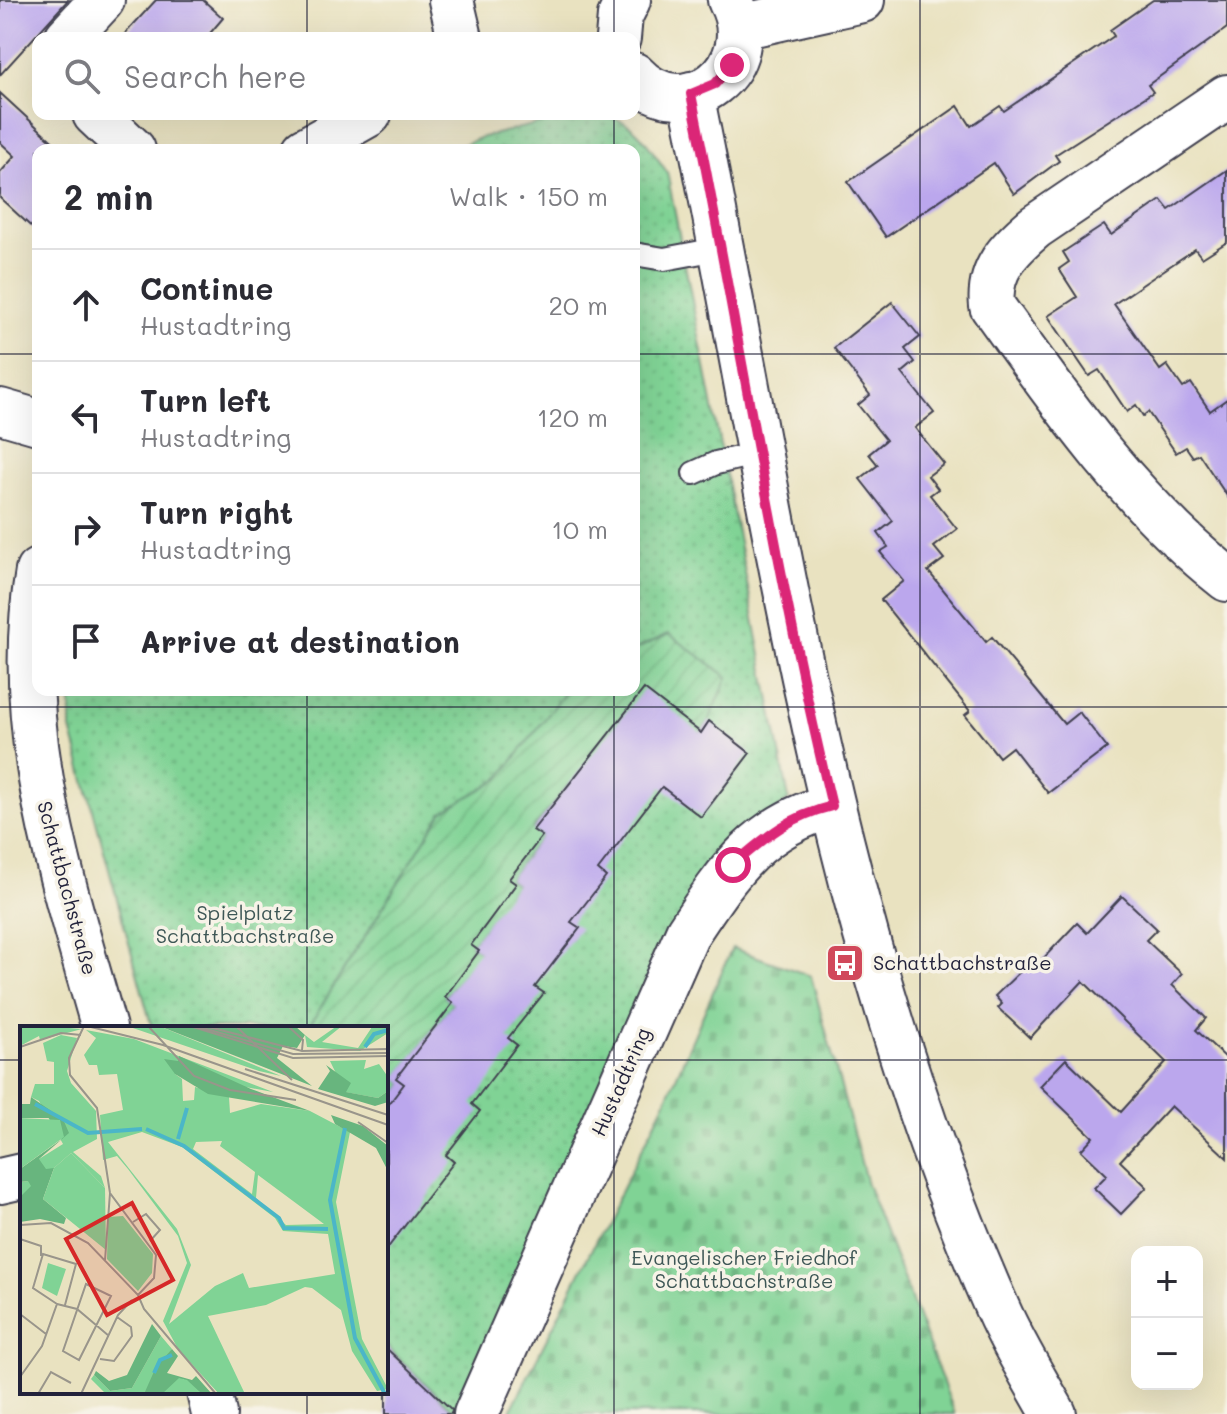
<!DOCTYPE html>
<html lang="en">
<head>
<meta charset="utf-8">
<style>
  body { margin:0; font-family:Mali,sans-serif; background:#f7f7f7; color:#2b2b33 }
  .controls { position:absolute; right:24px; bottom:24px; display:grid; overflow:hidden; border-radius:16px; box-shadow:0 8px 32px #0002 }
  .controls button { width:72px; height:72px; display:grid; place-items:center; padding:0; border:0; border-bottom:2px solid #e1e1e2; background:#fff; color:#2b2b33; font:40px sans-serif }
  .stop { position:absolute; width:24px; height:24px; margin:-18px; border:6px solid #db2777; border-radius:50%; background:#fff }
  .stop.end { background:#db2777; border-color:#fff; box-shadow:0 2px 8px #0008 }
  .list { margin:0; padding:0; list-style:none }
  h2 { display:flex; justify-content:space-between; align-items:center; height:104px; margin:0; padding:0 32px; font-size:34px }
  h2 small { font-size:26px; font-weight:400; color:#7c7c81 }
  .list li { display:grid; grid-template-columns:52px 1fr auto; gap:24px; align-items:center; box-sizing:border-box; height:112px; padding:0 32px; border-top:2px solid #e1e1e2 }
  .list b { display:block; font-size:30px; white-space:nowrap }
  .list p { margin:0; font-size:26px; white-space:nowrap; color:#7c7c81 }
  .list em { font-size:26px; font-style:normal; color:#7c7c81 }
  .icon { flex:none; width:44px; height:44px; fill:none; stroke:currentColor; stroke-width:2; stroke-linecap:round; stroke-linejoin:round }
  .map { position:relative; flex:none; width:1227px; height:1414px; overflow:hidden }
  .search { position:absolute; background:#fff; box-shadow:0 8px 32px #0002; left:32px; top:32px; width:608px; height:88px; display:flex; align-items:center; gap:20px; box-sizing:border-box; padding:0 28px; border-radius:16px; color:#7c7c81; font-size:30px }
  .panel { position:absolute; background:#fff; box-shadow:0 8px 32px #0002; left:32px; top:144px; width:608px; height:552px; border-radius:16px }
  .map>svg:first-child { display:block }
  .grass { fill:url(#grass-dots); stroke:#517a68; stroke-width:2 }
  .cemetery { fill:url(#cemetery-stones); stroke:#517a68; stroke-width:2 }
  .garden { fill:url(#garden-furrows); stroke:#517a68; stroke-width:2 }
  .building { fill:#bba7ed }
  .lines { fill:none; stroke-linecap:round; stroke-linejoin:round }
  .lane-casing { stroke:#403f4f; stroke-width:26 }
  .street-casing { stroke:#403f4f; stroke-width:48 }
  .secondary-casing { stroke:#403f4f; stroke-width:48 }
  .lane { stroke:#fff; stroke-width:22 }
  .street { stroke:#fff; stroke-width:44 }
  .secondary { stroke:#fff; stroke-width:44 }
  .route { stroke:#db2777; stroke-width:10 }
  .grid { fill:none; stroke:#22223b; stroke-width:2; stroke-opacity:0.55 }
  .labels { text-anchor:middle; stroke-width:7; stroke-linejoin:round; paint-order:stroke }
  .street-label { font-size:20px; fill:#22223b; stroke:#f7f3e8 }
  .park-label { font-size:20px; fill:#3e5756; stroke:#f7f3e8 }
  .poi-label { font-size:20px; fill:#22223b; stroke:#f7f3e8; text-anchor:start }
  .inset-river { fill:none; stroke:#4bb6c8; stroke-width:4 }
  .inset-road { fill:none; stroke:#99958b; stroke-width:2 }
  .view { fill:#d62828; fill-opacity:0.15; stroke:#d62828; stroke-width:4 }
  .inset-edge { fill:none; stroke:#22223b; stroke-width:4 }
</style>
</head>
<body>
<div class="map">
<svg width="1227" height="1414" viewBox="0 0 1227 1414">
  <defs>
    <pattern id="grass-dots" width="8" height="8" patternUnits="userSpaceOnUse" patternTransform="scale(2)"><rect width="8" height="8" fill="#80d395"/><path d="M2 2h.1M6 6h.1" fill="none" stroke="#6eb581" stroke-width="1.8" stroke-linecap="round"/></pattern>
    <pattern id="cemetery-stones" width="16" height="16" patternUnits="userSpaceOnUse" patternTransform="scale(2)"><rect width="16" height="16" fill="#80d395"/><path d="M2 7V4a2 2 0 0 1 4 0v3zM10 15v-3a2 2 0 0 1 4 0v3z" fill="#6eb581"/></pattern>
    <pattern id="garden-furrows" width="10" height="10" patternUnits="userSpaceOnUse" patternTransform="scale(2)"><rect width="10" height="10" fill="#80d395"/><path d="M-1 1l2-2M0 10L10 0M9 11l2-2" fill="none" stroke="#6eb581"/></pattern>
  </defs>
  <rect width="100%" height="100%" fill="#f7f3e8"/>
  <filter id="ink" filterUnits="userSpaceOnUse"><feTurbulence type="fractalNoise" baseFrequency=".0125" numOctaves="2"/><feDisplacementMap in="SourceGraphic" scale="16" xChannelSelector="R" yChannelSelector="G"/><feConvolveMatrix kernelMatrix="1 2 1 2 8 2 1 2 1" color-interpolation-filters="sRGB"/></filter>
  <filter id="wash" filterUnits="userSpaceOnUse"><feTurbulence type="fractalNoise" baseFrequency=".006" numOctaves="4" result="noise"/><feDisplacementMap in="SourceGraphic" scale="32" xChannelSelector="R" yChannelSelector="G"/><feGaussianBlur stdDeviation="1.8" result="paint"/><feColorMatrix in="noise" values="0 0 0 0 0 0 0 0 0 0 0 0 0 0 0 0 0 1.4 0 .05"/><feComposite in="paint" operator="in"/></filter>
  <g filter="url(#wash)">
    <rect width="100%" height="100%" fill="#e9e2c0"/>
    <path class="grass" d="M578 114C633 114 637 130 667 172L789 799 728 852 455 1412 386 1346V1028H152L71 729V690H634V150H452L479 138Z"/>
    <path class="cemetery" d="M732 948 811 976 867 1184 955 1414H509L664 1105Z"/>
    <path class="garden" d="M669 634 728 677 709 721 695 741 577 789 569 784 533 829 542 836 509 879 517 885 471 945 480 952 445 997 453 1003 397 1078 404 1084 386 1108V1028H312L311 1023 442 812 499 779 567 690H634V650Z"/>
    <g id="blocks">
      <g class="building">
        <path d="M0 0H68L0 75Z"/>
        <path d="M156 0H203L223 18 206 38H121Z"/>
        <path d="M1153 0H1227V28L1148 85 1153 92 1055 155 1059 161 1014 194 994 163 886 237 848 182 958 106 971 126 1000 106 1004 111 1114 36 1110 30Z"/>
        <path d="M0 93 62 150H38V233L0 198V173L15 156 0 142Z"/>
        <path d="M1227 170V242L1202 258 1195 249 1114 304 1160 370 1167 365 1183 388 1191 383 1210 411 1227 399V496L1199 454 1193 457 1186 447 1176 453 1148 412 1143 416 1136 405 1127 412 1099 370 1089 376 1048 316 1077 297 1059 269 1069 262 1063 252 1104 225 1111 235 1161 200 1169 210Z"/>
        <path d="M892 302 920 337 905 349 915 362 902 373 934 413 915 428 944 464 928 476 938 489 930 495 957 529 934 547 944 559 928 571 986 642 992 637 1064 724 1079 712 1107 748 1048 793 1012 747 999 757 965 715 970 711 881 600 904 581 880 552 888 547 878 533 893 521 860 479 878 465 869 454 886 440 858 405 870 395 834 348Z"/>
        <path d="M644 689 701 733 709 721 750 753 701 817 662 787 598 870 606 877 571 922 580 928 535 987 544 993 508 1038 517 1045 472 1104 480 1111 446 1155 454 1162 386 1250V1108L404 1084 396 1078 453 1003 445 997 479 951 471 945 516 884 509 879 542 836 533 830Z"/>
        <path d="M1122 896 1157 929 1146 940 1182 974 1172 985 1206 1018 1196 1030 1227 1059V1158L1171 1106 1120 1161 1147 1187 1121 1214 1094 1188 1107 1175 1081 1150 1093 1137 1040 1086 1066 1059 1121 1112 1166 1062 1083 981 1030 1038 998 1008 1002 1004 995 996 1033 959 1038 964 1077 923 1087 933Z"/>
        <path d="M386 1348 452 1410 451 1414H386Z"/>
      </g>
    </g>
  </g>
  <g filter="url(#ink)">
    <use href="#blocks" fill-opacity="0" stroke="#403f4f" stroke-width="2"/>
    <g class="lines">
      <g class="lane-casing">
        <g id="lane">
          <path d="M634 254 664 259 723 248"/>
          <path d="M694 473 716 463 759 453"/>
        </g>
      </g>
      <g class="street-casing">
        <g id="street">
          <path d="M451 0 460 38"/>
          <path d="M67 38 102 0"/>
          <path d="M1227 97 1035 227C1009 249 988 270 992 306 1062 404 1132 504 1227 579"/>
          <path d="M95 114 133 150"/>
          <path d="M305 150 369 114"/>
          <path d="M0 411 38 422"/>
          <path d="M38 571C11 728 62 879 104 1028"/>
          <path d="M0 1181 22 1176"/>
          <path d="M209 1392 214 1414"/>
          <path d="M476 1414 688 932C728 872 758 825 832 806"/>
        </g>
      </g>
      <g class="secondary-casing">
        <g id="secondary">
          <path d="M740 27 862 0"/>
          <path d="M618 38 620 16 628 0"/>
          <path d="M634 75C685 130 766 67 730 0"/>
          <path d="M691 94C775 506 825 922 998 1310 1014 1346 1035 1380 1054 1414"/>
        </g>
      </g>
      <use href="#lane" class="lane"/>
      <use href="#street" class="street"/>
      <use href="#secondary" class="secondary"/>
    </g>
  </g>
  <g class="lines" filter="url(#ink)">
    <path class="route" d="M732 65 715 84 691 94C739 331 775 571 832 806 788 817 767 836 733 865"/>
  </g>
  <path class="grid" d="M307 0V38M614 0V38M920 0V1414M307 114V150M614 114V150M0 354H38M634 354H1227M307 690V1028M614 690V1414M0 707H1227M0 1060H22M386 1060H1227M307 1392V1414"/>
  <defs>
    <g id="bus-square" transform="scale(2)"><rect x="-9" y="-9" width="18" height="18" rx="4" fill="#d1495b" stroke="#f7f3e8"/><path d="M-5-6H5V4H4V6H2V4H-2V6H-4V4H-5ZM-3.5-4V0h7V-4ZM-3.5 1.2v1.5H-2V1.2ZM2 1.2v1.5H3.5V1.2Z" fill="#fff"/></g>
  </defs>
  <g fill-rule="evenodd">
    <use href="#bus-square" x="845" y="963"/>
  </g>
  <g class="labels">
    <g class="street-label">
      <text transform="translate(67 888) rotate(75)" y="7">Schattbachstraße</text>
      <text transform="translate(621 1082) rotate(-66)" y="7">Hustadtring</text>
    </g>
    <g class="park-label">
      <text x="245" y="920">Spielplatz<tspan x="245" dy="23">Schattbachstraße</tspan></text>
      <text x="744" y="1265">Evangelischer Friedhof<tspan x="744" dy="23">Schattbachstraße</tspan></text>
    </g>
    <g class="poi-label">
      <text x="873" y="970">Schattbachstraße</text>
    </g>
  </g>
  <g transform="translate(20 1026)">
    <rect width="368" height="368" fill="#e9e2c0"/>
    <path d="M107 0H139L261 50 239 45ZM317 0H322L302 16 338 22 352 1 368 0V7L340 25 287 21 285 9 294 16ZM0 1 24 0 62 3 20 14 19 10 0 20ZM66 4 114 13 253 66 155 48 162 53 163 75 174 74 175 61 209 71 210 87 241 78 290 85 330 106 316 176 342 313 368 363 357 365 332 325 321 284 292 262 285 261 246 279 188 290 225 368H199L158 323 143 295 167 237 158 210 108 143 97 130 83 134 80 89 103 84 97 48 79 49 77 39H69L64 29 76 12ZM122 106 162 121 255 192 263 205 308 208 315 248 229 262 223 247 195 260 149 298 171 239 157 203 88 116ZM202 115 200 120 235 146 232 168 173 123 176 116ZM238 149 304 198 266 199 236 172ZM41 9 57 12 47 45 51 57 76 85 77 113 53 126 81 150 85 162 51 127 34 142 0 196V156L8 155 19 133 43 118 19 75 11 71 15 58H34V36L27 35 23 17ZM346 34 344 43 359 38 368 51V65L358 72 325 66 310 35ZM103 190 133 228 132 247 118 265 87 233 88 191ZM141 310 152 323 124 368H86L71 353 74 349 90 365 112 362Z" fill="#80d395" fill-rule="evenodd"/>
    <path d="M139 0H275L285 9 277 22 263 20 257 32 292 60ZM159 30 231 63 290 85 188 68 155 48 144 33 158 35ZM306 39 331 57 326 66 358 72 368 65V76L355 80 298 63 310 45ZM11 71 43 93 49 107 19 133 26 143 34 142 23 173 46 192 44 198 20 193 0 196V171L11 160 8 155 0 156V143L42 113 29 92H0V78H10ZM311 89 343 100 368 120V145L356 122 315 98ZM132 298 141 310 112 362 90 365 74 349 76 345 89 355 107 349ZM152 323 158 330 147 347 172 354 176 350 192 368H182L163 353 142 368H124L136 341Z" fill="#68b57e"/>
    <path d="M51 127 85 162 86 224 23 173 34 142Z" fill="#80d395"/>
    <path d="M0 92 40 94 44 111 0 143ZM28 237 46 243 37 270 22 262Z" fill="#80d395"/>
    <path d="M159 352 167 354 182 368H142Z" fill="#80d395"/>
    <path class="inset-river" d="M345 21 354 8 368 4M15 78 68 107 122 103M325 102 310 174 335 312 365 368M126 103 164 120 259 192 264 202 308 203M158 113 167 82M134 347 140 334 152 329"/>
    <path class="inset-road" d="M64 0 49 32 50 49 77 82 90 167 136 229 134 252 118 269M67 0 143 19 368 99M128 0 174 50 210 64 276 74M170 0 273 32 368 30M176 0 273 28 368 27M185 0 282 25 368 23M216 0 272 54M268 0 283 14 282 24M0 21 41 7 61 9M225 43 368 89M338 96 368 117M113 196 126 188 140 204 130 215M0 199 31 197 68 217 118 269 124 283 196 368M0 213 21 220V230M85 234 90 167M66 258 91 270 59 334 43 325ZM37 278 13 262 23 228 56 238 45 279M0 288 26 308M80 333 94 335 112 310 111 301 97 291M0 351 22 320 37 278 57 283 89 310M18 368 31 346 51 357M61 368 98 289 112 274"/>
    <path class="view" d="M112 177 153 254 87 289 46 213Z"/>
    <rect width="368" height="368" class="inset-edge"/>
  </g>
</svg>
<div class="controls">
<button>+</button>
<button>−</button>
</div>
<div class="stop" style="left:733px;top:865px"></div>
<div class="stop end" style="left:732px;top:65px"></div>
<div class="search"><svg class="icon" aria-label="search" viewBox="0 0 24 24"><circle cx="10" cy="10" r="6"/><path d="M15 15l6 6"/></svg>Search here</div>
<section class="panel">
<h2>2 min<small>Walk · 150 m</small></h2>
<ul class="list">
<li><svg class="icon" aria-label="ahead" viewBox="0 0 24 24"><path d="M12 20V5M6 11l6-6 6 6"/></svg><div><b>Continue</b><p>Hustadtring</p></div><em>20 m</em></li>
<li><svg class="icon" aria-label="left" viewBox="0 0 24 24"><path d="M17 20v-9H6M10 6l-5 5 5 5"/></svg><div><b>Turn left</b><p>Hustadtring</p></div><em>120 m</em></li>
<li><svg class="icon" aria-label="right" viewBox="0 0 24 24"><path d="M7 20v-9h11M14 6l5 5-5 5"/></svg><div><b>Turn right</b><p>Hustadtring</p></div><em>10 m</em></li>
<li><svg class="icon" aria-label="arrive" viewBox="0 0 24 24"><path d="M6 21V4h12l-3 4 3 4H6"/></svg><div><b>Arrive at destination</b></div></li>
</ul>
</section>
</div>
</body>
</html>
